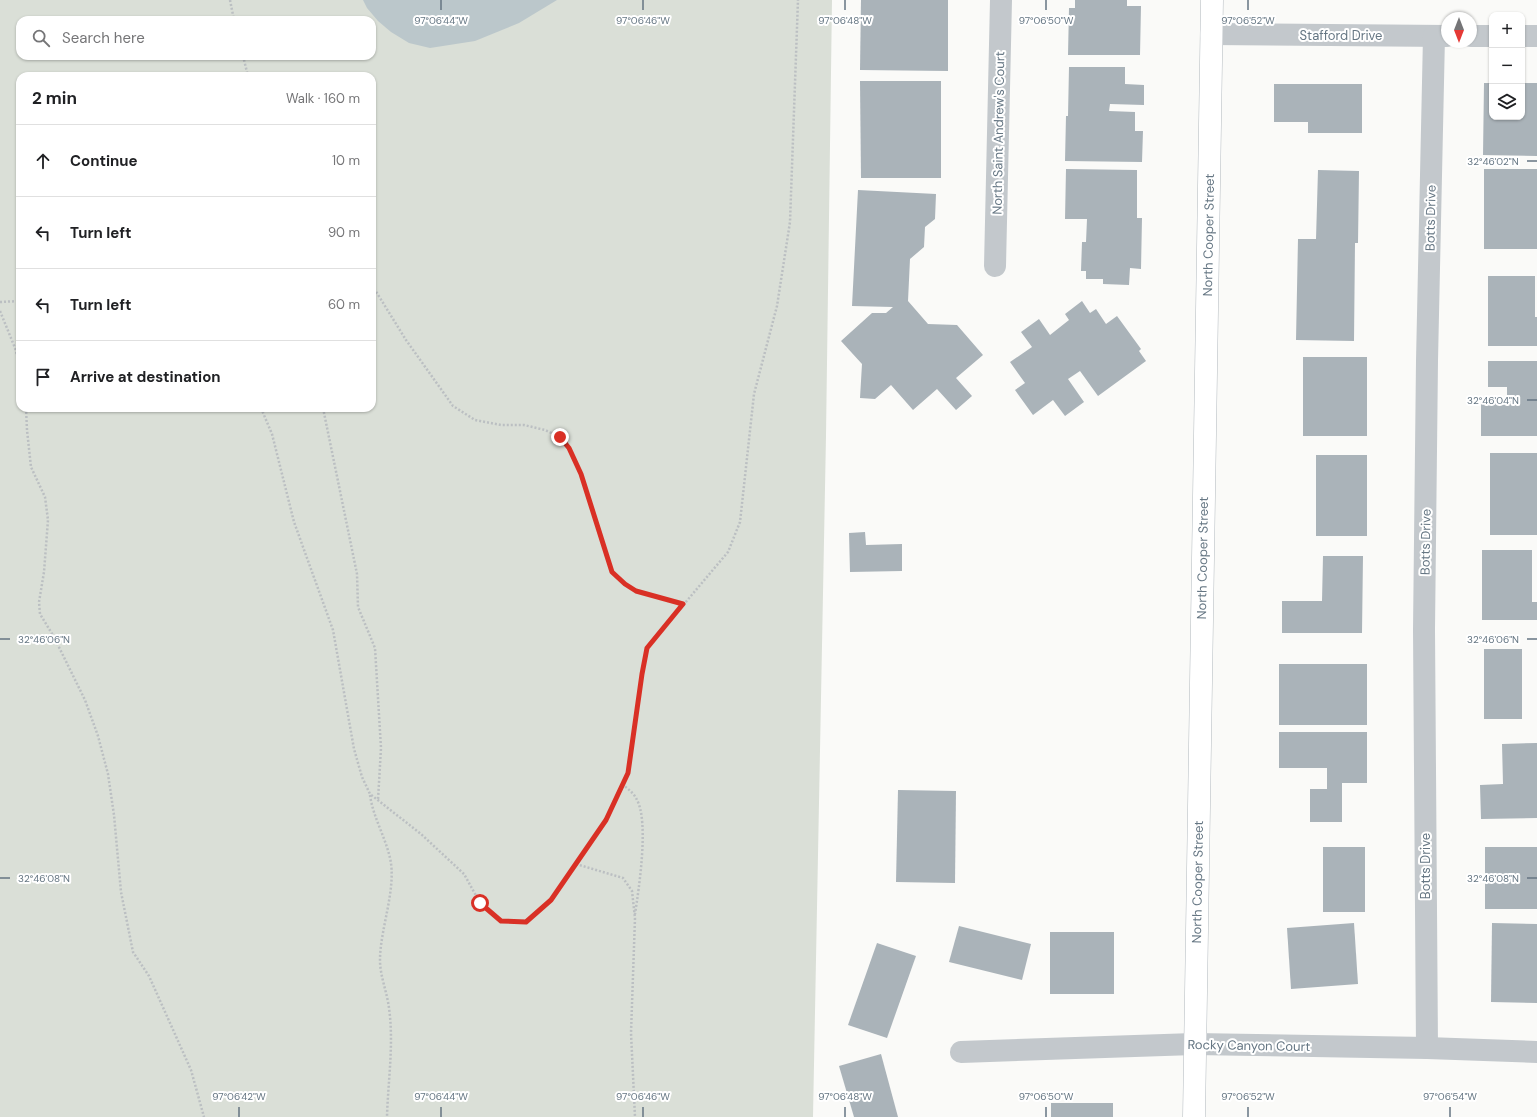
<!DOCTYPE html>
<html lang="en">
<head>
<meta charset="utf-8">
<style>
  body { margin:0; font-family:"DM Sans",sans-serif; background:#f2f2f2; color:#202124 }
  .controls { position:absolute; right:12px; top:12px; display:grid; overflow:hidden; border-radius:8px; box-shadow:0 1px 3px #0004 }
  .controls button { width:36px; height:36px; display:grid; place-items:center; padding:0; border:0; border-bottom:1px solid #e0e0e0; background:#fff; color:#202124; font:20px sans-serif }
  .compass { position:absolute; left:1441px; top:12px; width:36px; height:36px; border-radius:50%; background:#fff; box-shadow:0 1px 3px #0004; rotate:180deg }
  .stop { position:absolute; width:12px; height:12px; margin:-9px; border:3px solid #d93025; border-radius:50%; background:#fff }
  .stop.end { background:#d93025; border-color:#fff; box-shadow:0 1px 4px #0008 }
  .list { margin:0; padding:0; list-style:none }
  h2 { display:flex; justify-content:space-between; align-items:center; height:52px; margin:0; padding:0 16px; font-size:17px }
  h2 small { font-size:13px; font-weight:400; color:#757577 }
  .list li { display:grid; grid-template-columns:26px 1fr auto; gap:12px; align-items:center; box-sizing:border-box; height:72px; padding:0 16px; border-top:1px solid #e0e0e0 }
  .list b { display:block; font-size:15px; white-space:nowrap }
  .list em { font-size:13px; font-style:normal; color:#757577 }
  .icon { flex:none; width:22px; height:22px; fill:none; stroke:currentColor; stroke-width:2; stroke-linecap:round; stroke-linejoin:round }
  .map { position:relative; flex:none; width:1537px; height:1117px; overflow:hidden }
  .search { position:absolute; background:#fff; box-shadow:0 1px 3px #0004; left:16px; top:16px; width:360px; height:44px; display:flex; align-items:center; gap:10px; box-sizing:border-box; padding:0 14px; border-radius:12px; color:#757577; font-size:15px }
  .panel { position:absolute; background:#fff; box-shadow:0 1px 3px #0004; left:16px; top:72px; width:360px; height:340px; border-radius:12px }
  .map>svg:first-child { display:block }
  .green { fill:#dadfd7; fill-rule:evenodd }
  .water { fill:#bbc7cb }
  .building { fill:#aab3b9 }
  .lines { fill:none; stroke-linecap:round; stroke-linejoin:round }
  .secondary-casing { stroke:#b3babf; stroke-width:23 }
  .path { stroke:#bbbfc2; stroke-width:2.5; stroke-dasharray:2 2; stroke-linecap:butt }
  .minor { stroke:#c3c8cc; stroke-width:22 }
  .tertiary { stroke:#c3c8cc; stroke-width:22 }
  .secondary { stroke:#fff; stroke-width:22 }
  .route { stroke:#d93025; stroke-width:5 }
  .ticks { fill:none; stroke:#657683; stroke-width:1.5 }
  .labels { text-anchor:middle; stroke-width:4; stroke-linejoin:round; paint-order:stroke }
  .street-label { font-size:13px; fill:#657683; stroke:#fff }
  .ticks-label { font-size:10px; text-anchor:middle; fill:#657683; stroke:#fff; stroke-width:4; stroke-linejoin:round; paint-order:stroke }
</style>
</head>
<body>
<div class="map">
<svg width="1537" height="1117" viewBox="0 0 1537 1117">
  <rect width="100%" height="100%" fill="#fafaf8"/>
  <path class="green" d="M0 0H832L826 436 813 1117H0ZM20 20H372V56H20ZM20 76H372V408H20Z"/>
  <path class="water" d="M363 0H557L519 23 475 41 430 48 409 43 391 32 378 21 367 8Z"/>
  <g class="building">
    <path d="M861 0H948V71L860 70Z"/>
    <path d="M1075 0H1127V6H1141L1140 55H1068L1069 8H1075Z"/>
    <path d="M1069 67H1125V84L1144 85V105L1110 104 1109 111 1135 112V131H1143L1142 162 1065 161 1066 116H1068Z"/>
    <path d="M860 81H941V178H861Z"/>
    <path d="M1484 83H1492V117H1522V83H1537V156L1483 155Z"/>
    <path d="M1274 84H1362V133H1308V122H1274Z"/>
    <path d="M1066 169 1137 170V218H1142L1141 269 1130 268 1129 285 1103 284V279H1086V271H1081L1082 242H1086L1087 219H1065Z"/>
    <rect x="1484" y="169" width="53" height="80"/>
    <path d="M1318 170 1359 171 1358 243H1355L1354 341 1296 340 1298 239H1316Z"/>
    <path d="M858 190 936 194 935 219 925 227 924 247 910 259 908 301 928 324 957 325 983 355 956 378 972 396 956 410 937 389 913 410 891 385 875 399 860 398 862 364 841 341 872 313H886L893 307 852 306Z"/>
    <path d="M1488 276H1535V317H1537V346H1488Z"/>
    <path d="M1082 301 1090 313 1096 309 1106 324 1117 316 1141 349 1139 351 1146 361 1098 396 1080 371 1068 379 1084 402 1065 416 1053 400 1033 415 1015 390 1025 383 1010 362 1032 347 1021 332 1039 319 1050 335 1069 320 1065 314Z"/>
    <rect x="1303" y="357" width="64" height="79"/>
    <path d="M1488 361H1537V436H1481V401H1507V387H1488Z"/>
    <rect x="1490" y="453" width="47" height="82"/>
    <rect x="1316" y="455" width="51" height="81"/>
    <path d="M865 532 866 545 902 544V571L850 572 849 533Z"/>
    <path d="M1482 550H1532V602H1537V620H1482Z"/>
    <path d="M1323 556H1363L1362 633H1282V601H1322Z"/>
    <rect x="1484" y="649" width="38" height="70"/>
    <rect x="1279" y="664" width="88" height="61"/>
    <path d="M1279 732H1367V783H1342V822H1310V789H1327V768H1279Z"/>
    <path d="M1537 743V818L1481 819 1480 785 1503 784 1502 744Z"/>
    <path d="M898 790 956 791 955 883 896 882Z"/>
    <rect x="1323" y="847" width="42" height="65"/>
    <rect x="1485" y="847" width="52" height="62"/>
    <path d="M1354 923 1358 984 1291 989 1287 928Z"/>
    <path d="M1492 923 1537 924V1003L1491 1002Z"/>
    <path d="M959 926 1031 944 1022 980 949 962Z"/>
    <rect x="1050" y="932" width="64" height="62"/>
    <path d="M877 943 916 956 887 1038 848 1025Z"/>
    <path d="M881 1054 898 1117H854L839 1066Z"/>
    <rect x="1051" y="1103" width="62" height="14"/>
  </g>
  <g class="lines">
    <g class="secondary-casing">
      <path id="secondary" d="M1194 1117 1212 0"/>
    </g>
    <g class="path">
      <path d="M230 0 234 20"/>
      <path d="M243 56 248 76"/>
      <path d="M372 285 406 340 453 406 475 420 501 425H524L545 430 560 437 569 448 581 474 612 572 625 584 636 591 683 604"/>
      <path d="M0 302 20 301"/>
      <path d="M0 311 15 348 20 365"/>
      <path d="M26 408 27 430 31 467 45 497 48 520 44 572 39 602 40 614 54 637 85 700 98 736 108 774 114 815 121 892 133 952 149 976 191 1070 204 1117"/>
      <path d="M261 408 272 434 294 522 333 630 354 749 362 777 370 794 421 834 464 874 480 903 501 921H526L551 900 606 820 628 773 642 674 647 648 728 552 740 522 754 394 777 306 790 222 798 0"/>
      <path d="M323 408 357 574 358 607 375 648 381 748 378 800"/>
      <path d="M622 784C628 789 634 793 637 800 649 822 639 888 635 914"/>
      <path d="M370 795C373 817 385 836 390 858 397 888 380 929 380 960 380 976 387 992 389 1008 394 1044 388 1081 387 1117"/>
      <path d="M576 864 623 878 632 891 635 918 631 1033 635 1117"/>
    </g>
    <g class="minor">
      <path d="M1211 34 1447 36"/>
      <path d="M1471 36H1492"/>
      <path d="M1522 36H1537"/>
      <path d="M995 266 1001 0"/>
      <path d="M1427 1048 1424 630 1427 361 1434 36"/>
      <path d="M961 1052 1194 1044"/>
    </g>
    <path class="tertiary" d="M1194 1044 1427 1048 1537 1052"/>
    <use href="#secondary" class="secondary"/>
  </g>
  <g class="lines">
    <path class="route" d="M480 903 501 921 526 922 551 900 606 820 628 773 642 674 647 648 683 604 636 591 625 584 612 572 581 474 569 448 560 437"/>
  </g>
  <path class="ticks" d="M441 0V10M643 0V10M845 0V10M1046 0V10M1248 0V10M1527 161H1537M1527 400H1537M0 639H10M1527 639H1537M0 878H10M1527 878H1537M239 1107V1117M441 1107V1117M643 1107V1117M845 1107V1117M1046 1107V1117M1248 1107V1117M1450 1107V1117"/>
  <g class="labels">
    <g class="street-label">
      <text x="1341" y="40">Stafford Drive</text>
      <text transform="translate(998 133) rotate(-89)" y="5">North Saint Andrew's Court</text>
      <text transform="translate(1430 218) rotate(-89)" y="5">Botts Drive</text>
      <text transform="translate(1208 235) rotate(-89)" y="5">North Cooper Street</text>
      <text transform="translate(1425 542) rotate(-89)" y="5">Botts Drive</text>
      <text transform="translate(1202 558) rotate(-89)" y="5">North Cooper Street</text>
      <text transform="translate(1425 866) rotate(-90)" y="5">Botts Drive</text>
      <text transform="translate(1197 882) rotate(-89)" y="5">North Cooper Street</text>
      <text transform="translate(1249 1045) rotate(1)" y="5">Rocky Canyon Court</text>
    </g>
  </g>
  <g class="ticks-label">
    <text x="441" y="24">97°06'44"W</text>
    <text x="643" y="24">97°06'46"W</text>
    <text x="845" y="24">97°06'48"W</text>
    <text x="1046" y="24">97°06'50"W</text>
    <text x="1248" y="24">97°06'52"W</text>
    <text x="1493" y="165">32°46'02"N</text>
    <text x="1493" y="404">32°46'04"N</text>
    <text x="1493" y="643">32°46'06"N</text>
    <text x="44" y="643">32°46'06"N</text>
    <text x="1493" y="882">32°46'08"N</text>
    <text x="44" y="882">32°46'08"N</text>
    <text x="239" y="1100">97°06'42"W</text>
    <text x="441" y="1100">97°06'44"W</text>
    <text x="643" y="1100">97°06'46"W</text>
    <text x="845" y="1100">97°06'48"W</text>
    <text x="1046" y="1100">97°06'50"W</text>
    <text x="1248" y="1100">97°06'52"W</text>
    <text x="1450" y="1100">97°06'54"W</text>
  </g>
</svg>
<div class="controls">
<button>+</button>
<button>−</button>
<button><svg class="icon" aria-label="layers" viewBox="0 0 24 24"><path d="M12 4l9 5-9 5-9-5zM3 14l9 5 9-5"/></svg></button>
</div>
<svg class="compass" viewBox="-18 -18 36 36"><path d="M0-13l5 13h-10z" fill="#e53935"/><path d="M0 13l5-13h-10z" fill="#757577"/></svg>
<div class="stop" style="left:480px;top:903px"></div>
<div class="stop end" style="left:560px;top:437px"></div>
<div class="search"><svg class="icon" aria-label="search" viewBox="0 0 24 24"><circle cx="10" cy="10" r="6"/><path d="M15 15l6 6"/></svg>Search here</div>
<section class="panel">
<h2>2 min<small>Walk · 160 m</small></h2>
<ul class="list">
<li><svg class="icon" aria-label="ahead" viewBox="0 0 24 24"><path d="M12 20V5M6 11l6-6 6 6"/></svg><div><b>Continue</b></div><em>10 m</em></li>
<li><svg class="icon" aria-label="left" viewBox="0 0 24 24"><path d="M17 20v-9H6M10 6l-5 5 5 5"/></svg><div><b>Turn left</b></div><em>90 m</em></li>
<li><svg class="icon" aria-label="left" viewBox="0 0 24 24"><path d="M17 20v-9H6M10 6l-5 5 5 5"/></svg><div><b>Turn left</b></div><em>60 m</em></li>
<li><svg class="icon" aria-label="arrive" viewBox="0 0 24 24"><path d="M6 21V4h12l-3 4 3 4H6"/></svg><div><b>Arrive at destination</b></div></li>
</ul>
</section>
</div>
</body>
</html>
